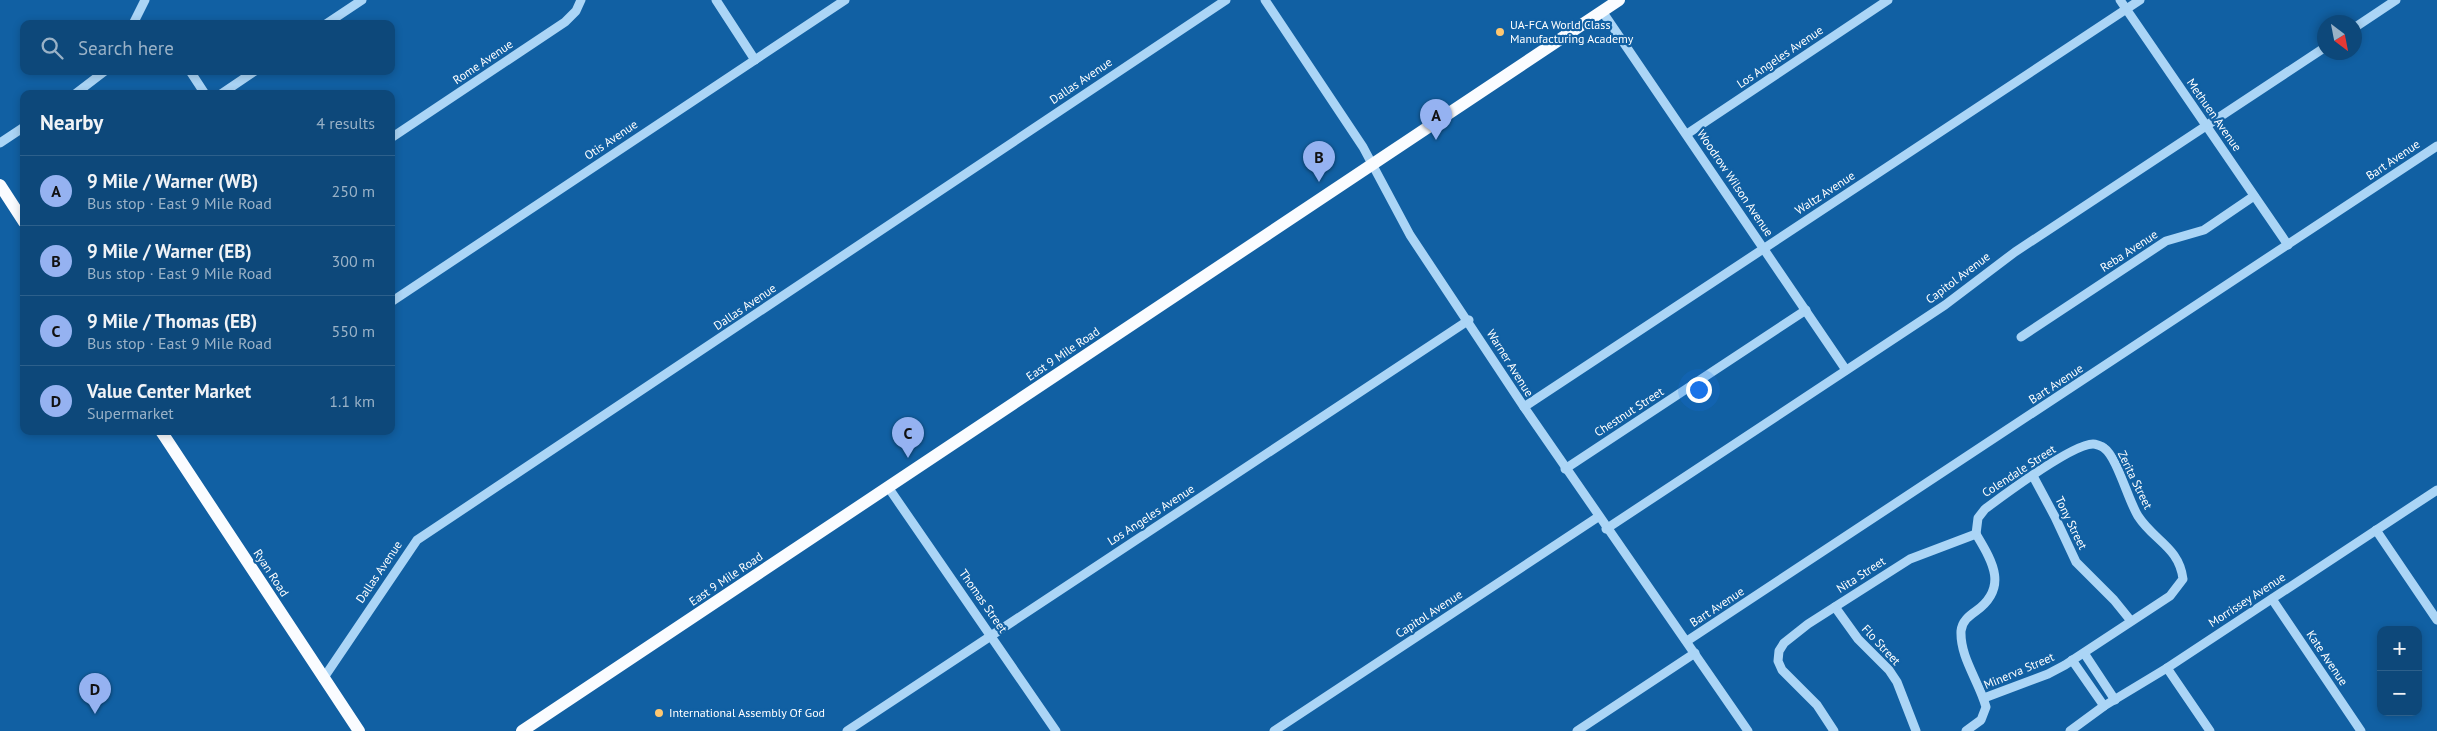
<!DOCTYPE html>
<html lang="en">
<head>
<meta charset="utf-8">
<style>
  body { margin:0; font-family:"PT Sans",sans-serif; background:#1b5281; color:#f1f3f6 }
  .controls { position:absolute; right:15px; bottom:15px; display:grid; overflow:hidden; border-radius:10px; box-shadow:0 2px 8px #0003 }
  .controls button { width:45px; height:45px; display:grid; place-items:center; padding:0; border:0; border-bottom:1px solid #2d608b; background:#0d487a; color:#f1f3f6; font:25px sans-serif }
  .compass { position:absolute; left:2317px; top:15px; width:45px; height:45px; border-radius:50%; background:#0d487a; box-shadow:0 2px 8px #0003; rotate:148deg }
  .you { position:absolute; left:1698px; top:389px; width:18px; height:18px; margin:-12px; border:4px solid #fff; border-radius:50%; background:#1a73e8; box-shadow:0 0 0 8px #1a73e833 }
  .badge { display:grid; place-items:center; width:32px; height:32px; border-radius:50%; background:#95b2f1; color:#111; font-size:16px; font-weight:700 }
  .pin { position:absolute; translate:-50% -41px; filter:drop-shadow(0 1px 2px #0008) }
  .pin::after { content:''; position:absolute; top:26px; width:18px; height:15px; background:inherit; clip-path:polygon(0 0,100% 0,50% 100%) }
  .list { margin:0; padding:0; list-style:none }
  h2 { display:flex; justify-content:space-between; align-items:center; height:65px; margin:0; padding:0 20px; font-size:21px }
  h2 small { font-size:16px; font-weight:400; color:#9ab2c7 }
  .list li { display:grid; grid-template-columns:32px 1fr auto; gap:15px; align-items:center; box-sizing:border-box; height:70px; padding:0 20px; border-top:1px solid #2d608b }
  .list b { display:block; font-size:19px; white-space:nowrap }
  .list p { margin:0; font-size:16px; white-space:nowrap; color:#9ab2c7 }
  .list em { font-size:16px; font-style:normal; color:#9ab2c7 }
  .icon { flex:none; width:28px; height:28px; fill:none; stroke:currentColor; stroke-width:2; stroke-linecap:round; stroke-linejoin:round }
  .map { position:relative; flex:none; width:2437px; height:731px; overflow:hidden }
  .search { position:absolute; background:#0d487a; box-shadow:0 2px 8px #0003; left:20px; top:20px; width:375px; height:55px; display:flex; align-items:center; gap:12px; box-sizing:border-box; padding:0 18px; border-radius:10px; color:#9ab2c7; font-size:19px }
  .panel { position:absolute; background:#0d487a; box-shadow:0 2px 8px #0003; left:20px; top:90px; width:375px; height:345px; border-radius:10px }
  .map>svg:first-child { display:block }
  .lines { fill:none; stroke-linecap:round; stroke-linejoin:round }
  .minor { stroke:#abd5f6; stroke-width:9 }
  .major { stroke:#fafcff; stroke-width:12 }
  .poi-dot { fill:#ffc770; stroke:#1160a3; stroke-width:2 }
  .labels { text-anchor:middle; stroke-width:4.5; stroke-linejoin:round; paint-order:stroke }
  .poi-label { font-size:12px; fill:#fff; stroke:#1160a3; text-anchor:start }
  .street-label { font-size:12px; fill:#fff; stroke:#1160a3 }
</style>
</head>
<body>
<div class="map">
<svg width="2437" height="731" viewBox="0 0 2437 731">
  <rect width="100%" height="100%" fill="#1160a3"/>
  <g class="lines">
    <g class="minor">
      <path d="M716 0 755 60"/>
      <path d="M1265 0 1363 147 1410 235 1524 407 1748 731"/>
      <path d="M2120 0 2288 245"/>
      <path d="M1602 11 1846 370"/>
      <path d="M133 24 145 0"/>
      <path d="M326 24 362 0"/>
      <path d="M2354 28 2396 0"/>
      <path d="M190 71 205 94"/>
      <path d="M75 94 105 71"/>
      <path d="M221 94 255 71"/>
      <path d="M1687 134 1888 0"/>
      <path d="M391 138 565 22 576 11 581 0"/>
      <path d="M0 143 24 127"/>
      <path d="M391 302 845 0"/>
      <path d="M2021 337 2166 241 2204 230 2254 196"/>
      <path d="M1524 407 2140 0"/>
      <path d="M1565 469 1806 310"/>
      <path d="M2033 476 2055 517 2076 562 2114 600 2131 621"/>
      <path d="M888 487 1056 731"/>
      <path d="M1606 529 1945 305 2015 252 2324 48"/>
      <path d="M2376 530 2437 620"/>
      <path d="M1976 534 1978 518 1985 509C2004 495 2072 444 2093 444 2095 444 2102 446 2104 448 2117 457 2128 500 2138 516 2154 541 2179 547 2183 579L2170 596 2065 665 2048 674 1984 698"/>
      <path d="M2272 599 2361 731"/>
      <path d="M1835 607 1858 639 1889 670 1897 682 1916 731"/>
      <path d="M1687 641 2437 146"/>
      <path d="M2084 653 2115 700"/>
      <path d="M2072 660 2104 706"/>
      <path d="M2167 668 2210 731"/>
      <path d="M323 679 417 540 1226 0"/>
      <path d="M847 731 1469 320"/>
      <path d="M1274 731 1598 517"/>
      <path d="M1577 731 1695 653"/>
      <path d="M1834 731 1817 705 1782 670 1778 661 1779 651 1784 643 1808 624 1910 559 1976 534"/>
      <path d="M1966 731 1981 720 1986 707C1979 681 1960 658 1961 631 1962 621 1969 616 1976 611 2009 587 1992 561 1976 534"/>
      <path d="M2070 731 2104 706 2167 668 2437 490"/>
    </g>
    <g class="major">
      <path d="M0 185 24 222"/>
      <path d="M161 431 359 731"/>
      <path d="M522 731 1619 0"/>
    </g>
  </g>
  <g class="poi-dot">
    <circle cx="1500" cy="32" r="5"/>
    <circle cx="659" cy="713" r="5"/>
  </g>
  <g class="labels">
    <g class="poi-label">
      <text x="1510" y="29">UA-FCA World Class<tspan x="1510" dy="14">Manufacturing Academy</tspan></text>
      <text x="669" y="717">International Assembly Of God</text>
    </g>
    <g class="street-label">
      <text transform="translate(1780 57) rotate(-34)" y="4">Los Angeles Avenue</text>
      <text transform="translate(483 62) rotate(-34)" y="4">Rome Avenue</text>
      <text transform="translate(1081 81) rotate(-34)" y="4">Dallas Avenue</text>
      <text transform="translate(2214 115) rotate(55)" y="4">Methuen Avenue</text>
      <text transform="translate(611 140) rotate(-34)" y="4">Otis Avenue</text>
      <text transform="translate(2393 160) rotate(-34)" y="4">Bart Avenue</text>
      <text transform="translate(1735 183) rotate(56)" y="4">Woodrow Wilson Avenue</text>
      <text transform="translate(1825 193) rotate(-33)" y="4">Waltz Avenue</text>
      <text transform="translate(2129 251) rotate(-33)" y="4">Reba Avenue</text>
      <text transform="translate(1958 278) rotate(-37)" y="4">Capitol Avenue</text>
      <text transform="translate(745 307) rotate(-34)" y="4">Dallas Avenue</text>
      <text transform="translate(1063 354) rotate(-34)" y="4">East 9 Mile Road</text>
      <text transform="translate(1510 363) rotate(58)" y="4">Warner Avenue</text>
      <text transform="translate(2056 384) rotate(-33)" y="4">Bart Avenue</text>
      <text transform="translate(1629 412) rotate(-33)" y="4">Chestnut Street</text>
      <text transform="translate(2019 471) rotate(-33)" y="4">Colendale Street</text>
      <text transform="translate(2135 480) rotate(64)" y="4">Zerita Street</text>
      <text transform="translate(1151 515) rotate(-33)" y="4">Los Angeles Avenue</text>
      <text transform="translate(2071 523) rotate(64)" y="4">Tony Street</text>
      <text transform="translate(379 572) rotate(-56)" y="4">Dallas Avenue</text>
      <text transform="translate(271 573) rotate(57)" y="4">Ryan Road</text>
      <text transform="translate(1861 575) rotate(-33)" y="4">Nita Street</text>
      <text transform="translate(726 579) rotate(-34)" y="4">East 9 Mile Road</text>
      <text transform="translate(2247 600) rotate(-33)" y="4">Morrissey Avenue</text>
      <text transform="translate(983 601) rotate(55)" y="4">Thomas Street</text>
      <text transform="translate(1717 607) rotate(-33)" y="4">Bart Avenue</text>
      <text transform="translate(1429 614) rotate(-33)" y="4">Capitol Avenue</text>
      <text transform="translate(1881 645) rotate(47)" y="4">Flo Street</text>
      <text transform="translate(2327 658) rotate(56)" y="4">Kate Avenue</text>
      <text transform="translate(2019 671) rotate(-23)" y="4">Minerva Street</text>
    </g>
  </g>
</svg>
<div class="controls">
<button>+</button>
<button>−</button>
</div>
<svg class="compass" viewBox="-18 -18 36 36"><path d="M0-13l5 13h-10z" fill="#e53935"/><path d="M0 13l5-13h-10z" fill="#9ab2c7"/></svg>
<div class="you"></div>
<div class="pin badge" style="left:1436px;top:140px">A</div>
<div class="pin badge" style="left:1319px;top:182px">B</div>
<div class="pin badge" style="left:908px;top:458px">C</div>
<div class="pin badge" style="left:95px;top:714px">D</div>
<div class="search"><svg class="icon" aria-label="search" viewBox="0 0 24 24"><circle cx="10" cy="10" r="6"/><path d="M15 15l6 6"/></svg>Search here</div>
<section class="panel">
<h2>Nearby<small>4 results</small></h2>
<ul class="list">
<li><span class="badge">A</span><div><b>9 Mile / Warner (WB)</b><p>Bus stop · East 9 Mile Road</p></div><em>250 m</em></li>
<li><span class="badge">B</span><div><b>9 Mile / Warner (EB)</b><p>Bus stop · East 9 Mile Road</p></div><em>300 m</em></li>
<li><span class="badge">C</span><div><b>9 Mile / Thomas (EB)</b><p>Bus stop · East 9 Mile Road</p></div><em>550 m</em></li>
<li><span class="badge">D</span><div><b>Value Center Market</b><p>Supermarket</p></div><em>1.1 km</em></li>
</ul>
</section>
</div>
</body>
</html>
